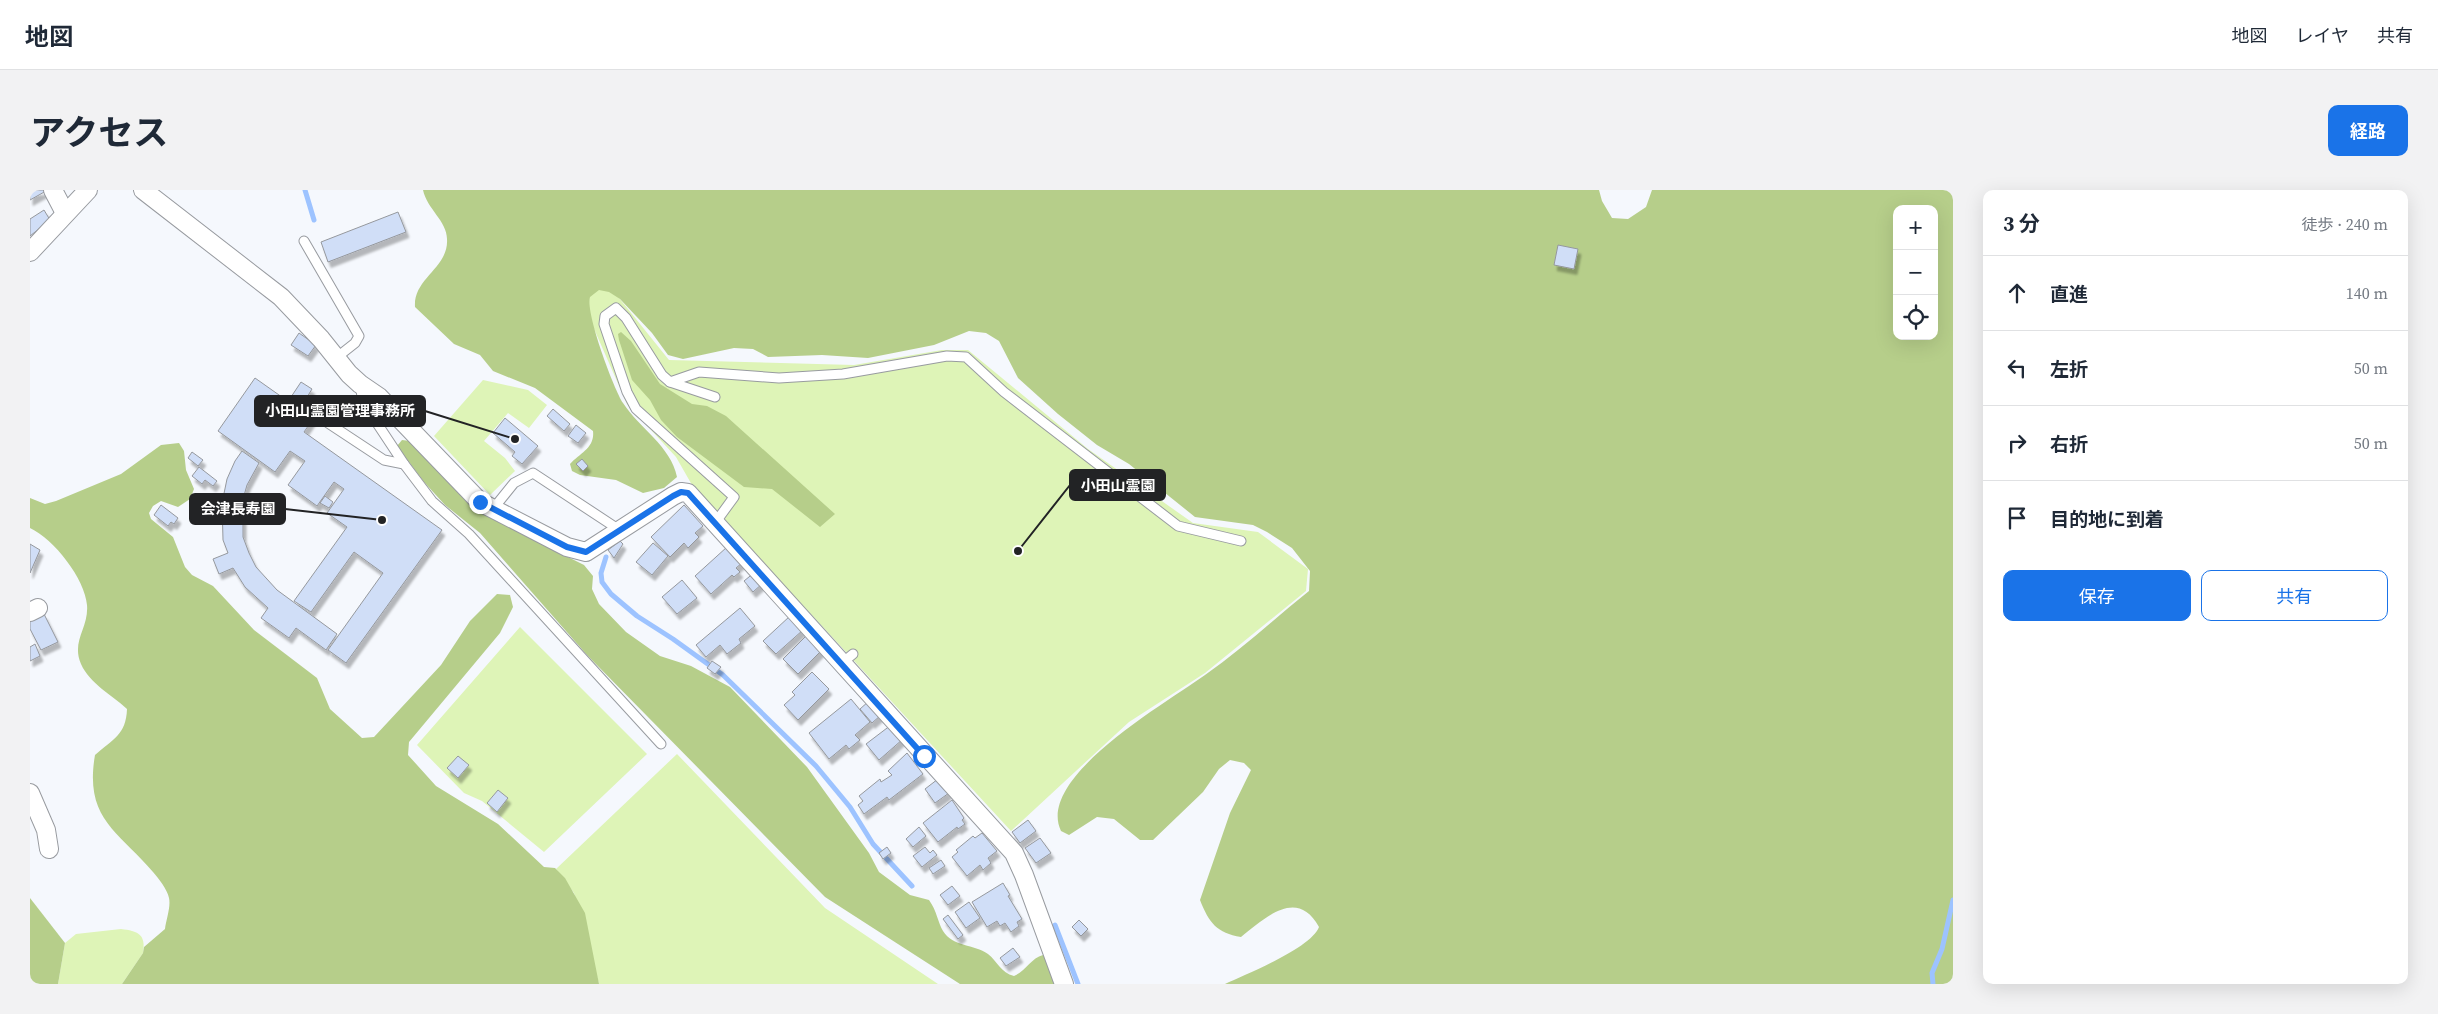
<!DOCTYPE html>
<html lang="ja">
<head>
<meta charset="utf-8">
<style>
  body { margin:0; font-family:"Source Serif 4","Noto Sans JP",serif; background:#f2f2f3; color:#1f2937 }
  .controls { position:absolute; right:15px; top:15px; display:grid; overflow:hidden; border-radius:10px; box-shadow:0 5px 20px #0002 }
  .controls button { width:45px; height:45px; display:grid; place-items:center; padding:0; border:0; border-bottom:1px solid #e0e1e3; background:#fff; color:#1f2937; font:25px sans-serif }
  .stop { position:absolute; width:15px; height:15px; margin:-11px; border:4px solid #1a73e8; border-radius:50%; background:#fff }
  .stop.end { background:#1a73e8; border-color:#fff; box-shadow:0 1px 5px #0008 }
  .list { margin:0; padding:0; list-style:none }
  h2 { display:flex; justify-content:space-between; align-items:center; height:65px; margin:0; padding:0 20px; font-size:21px }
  h2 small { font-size:16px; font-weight:400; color:#747a83 }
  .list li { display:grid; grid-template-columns:32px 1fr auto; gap:15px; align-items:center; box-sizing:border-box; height:75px; padding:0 20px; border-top:1px solid #e0e1e3 }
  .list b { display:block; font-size:19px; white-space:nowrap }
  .list em { font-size:16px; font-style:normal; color:#747a83 }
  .actions { display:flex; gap:10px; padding:15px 20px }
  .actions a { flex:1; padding:11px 0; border:1px solid #1a73e8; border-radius:10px; text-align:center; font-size:18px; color:#1a73e8 }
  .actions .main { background:#1a73e8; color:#fff }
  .icon { flex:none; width:28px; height:28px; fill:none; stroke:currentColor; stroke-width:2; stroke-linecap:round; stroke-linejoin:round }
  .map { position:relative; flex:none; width:1923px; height:794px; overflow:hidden; border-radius:10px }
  header { display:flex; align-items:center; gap:30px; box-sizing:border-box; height:70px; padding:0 25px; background:#fff; border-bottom:1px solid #e0e1e3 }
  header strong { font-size:24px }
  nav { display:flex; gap:28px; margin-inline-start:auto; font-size:18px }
  .intro { display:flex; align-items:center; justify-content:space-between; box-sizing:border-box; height:120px; padding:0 30px }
  h1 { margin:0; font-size:35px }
  .button { padding:12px 22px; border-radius:10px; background:#1a73e8; color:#fff; font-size:18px; font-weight:700 }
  main { display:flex; gap:30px; padding:0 30px }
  aside { flex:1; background:#fff; border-radius:10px; box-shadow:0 5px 20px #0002 }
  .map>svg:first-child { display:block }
  .green { fill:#def4b7 }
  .forest { fill:#b6ce8a; fill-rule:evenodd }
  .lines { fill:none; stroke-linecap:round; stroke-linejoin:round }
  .stream { stroke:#9dc3ff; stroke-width:5 }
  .building { fill:#d0def7; stroke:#95989d; filter:url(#shadow) }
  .lane-casing { stroke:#989ba0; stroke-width:11 }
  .street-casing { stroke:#989ba0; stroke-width:20 }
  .lane { stroke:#fff; stroke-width:9 }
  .street { stroke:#fff; stroke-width:18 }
  .route { stroke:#1a73e8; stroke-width:6 }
  .leader { fill:none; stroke:#222325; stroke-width:2 }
  .callout-dot { fill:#222325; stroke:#fff; stroke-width:2 }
  .callout { fill:#222325; stroke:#222325; stroke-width:2 }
  .callout-label { font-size:15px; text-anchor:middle; font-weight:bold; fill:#fff }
</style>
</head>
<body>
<header>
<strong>地図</strong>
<nav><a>地図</a><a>レイヤ</a><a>共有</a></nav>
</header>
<div class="intro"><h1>アクセス</h1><a class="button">経路</a></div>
<main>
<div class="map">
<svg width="1923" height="794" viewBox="0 0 1923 794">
  <defs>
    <filter id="shadow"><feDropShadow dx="3" dy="5.5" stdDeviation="1" flood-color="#0004"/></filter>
  </defs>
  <rect width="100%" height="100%" fill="#f5f8fd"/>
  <g class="green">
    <path d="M562 98H581L639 170 824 175 912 160H938L1058 259 1163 333 1228 342 1278 379 1276 401 1175 483 1099 532 981 641 662 295 646 267 597 214 554 116Z"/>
    <path d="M453 190 498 200 517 215 499 238 478 223 454 251 475 268 485 281 460 305 404 246Z"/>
    <path d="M490 437 617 564 514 662 452 611 434 603 387 555Z"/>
    <path d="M647 564 795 718 908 794H569L544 703 526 679Z"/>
    <path d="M91 739C108 741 116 744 113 763L92 794H28L35 753 46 744Z"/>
  </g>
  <g class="forest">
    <path d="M393 0H1569L1572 11 1582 28 1598 29 1616 17 1622 0H1923V794H1195C1217 784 1281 758 1289 737 1267 697 1235 728 1211 747 1187 743 1179 733 1170 710L1200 623 1221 580 1214 573 1200 570 1189 579 1173 602 1123 650H1110L1084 629 1067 627 1039 645 1031 641C1005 587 1138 512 1175 485 1211 460 1244 429 1279 401L1280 381 1262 358 1237 342 1223 335 1165 327 1099 274 1067 255 1028 224 988 188 969 151 956 143 939 141 904 155 838 168 792 165 738 167 723 159 704 158 653 169 638 165 622 143 590 109 579 102 569 100 560 107C555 122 583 197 593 213 609 238 641 256 647 287L634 298 613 303 586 290 550 285 542 281 540 274C550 263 565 258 563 241L505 198 463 181 450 165 424 154 385 117C383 88 419 78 417 49 417 31 397 19 393 0ZM1867 19H1904V146H1867Z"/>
    <path d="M591 142 601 151 630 194 662 214 677 216 696 226 805 324 790 337 742 299 714 297 647 247 631 230 620 210 602 190 589 150 588 144Z"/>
    <path d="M372 250 380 251 410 283 512 354 554 375 563 386 562 399 569 414 596 442 630 466 661 476 700 497 777 577 839 663 849 682 880 705 899 710C907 721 908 733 913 741 923 757 944 754 958 764 967 771 971 783 984 786 996 781 1001 768 1013 765L1019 769 1028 794H930L795 707 557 465 450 343 415 315 394 292 367 256Z"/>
    <path d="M149 253 154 261 156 280 164 299 160 309 148 317 131 311 123 316 119 323 121 329 143 347 155 377 162 385 183 396 224 440 287 488 300 519 332 548 344 547 411 475 440 431 467 404 480 405 483 417 470 443 379 552 378 565 406 596 468 634 514 677 525 678 535 688 555 723 569 794H92L113 763 114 757 135 739C136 730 141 717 139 708 137 699 129 689 123 682 88 641 54 629 65 565 83 549 96 545 97 519 81 504 60 494 51 474 41 451 59 438 57 415 55 389 24 349 0 338V308L15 314 26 311 91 284 131 255Z"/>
    <path d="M0 708 35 753 28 794H0Z"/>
  </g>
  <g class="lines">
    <g class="stream">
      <path d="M275 0 284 30"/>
      <path d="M576 367 571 383 572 392 581 404 607 426 643 449 693 485 786 576 820 617 843 654 882 696"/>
      <path d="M1025 735 1048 794"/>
      <path d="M1903 794 1902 783 1912 759 1923 710"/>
    </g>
  </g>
  <g class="building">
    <path d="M0 0H16V1L0 10Z"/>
    <path d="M14 20 20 30 0 46V29Z"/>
    <path d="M368 22 376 42 298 72 291 52Z"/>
    <path d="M1528 55 1548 59 1544 79 1524 75Z"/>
    <path d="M269 143 286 155 278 166 261 155Z"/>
    <path d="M225 188 283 229 274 242 412 340 316 473 298 460 353 383 324 362 281 422 264 411 317 337 297 323 314 299 304 292 287 316 258 295 275 271 260 261 245 282 188 241Z"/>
    <path d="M271 192 282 199 271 217 259 210Z"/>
    <path d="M523 219 540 234 534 241 517 226Z"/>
    <path d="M475 228 508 256 492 274 482 266 485 262 463 243Z"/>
    <path d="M546 235 556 243 548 253 538 246Z"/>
    <path d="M212 261 229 273 217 295 213 309V347L219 363 226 377 247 400 307 444 296 460 266 438 259 448 231 428 238 418 215 397 203 378 189 384 183 369 198 363 193 350 192 313 197 289 205 271Z"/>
    <path d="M162 262 173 270 168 276 158 268Z"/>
    <path d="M552 269 558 276 553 281 546 274Z"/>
    <path d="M169 277 187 291 183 296 175 290 172 294 162 286Z"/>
    <path d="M295 306 303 312 299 318 290 313Z"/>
    <path d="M131 315 148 328 144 334 141 332 138 336 124 325Z"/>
    <path d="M654 315 673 336 665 343 669 347 658 358 654 353 640 367 621 347Z"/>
    <path d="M590 351 593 354 584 368 578 360Z"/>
    <path d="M623 353 638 366 622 385 606 372Z"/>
    <path d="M0 354 10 360 0 383Z"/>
    <path d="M697 357 712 373 706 378 710 382 704 387 702 385 681 404 665 386Z"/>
    <path d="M725 382 733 393 723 402 714 391Z"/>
    <path d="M652 390 667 408 647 424 632 407Z"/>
    <path d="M710 418 725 436 709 449 711 453 697 464 690 455 676 467 666 455Z"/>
    <path d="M14 424 28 452 11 460 0 439V431Z"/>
    <path d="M760 426 773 440 746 464 733 451Z"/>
    <path d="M777 445 792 460 768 484 753 469Z"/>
    <path d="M5 454 10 466 0 471V457Z"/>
    <path d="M682 471 691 477 685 484 677 478Z"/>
    <path d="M782 482 799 499 768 530 754 515 765 505 762 502Z"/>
    <path d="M821 509 840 532 825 545 830 550 819 559 816 555 799 569 779 543Z"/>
    <path d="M839 511 851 525 842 533 830 519Z"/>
    <path d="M861 535 873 549 849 570 836 554Z"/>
    <path d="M877 563 893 584 859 610 857 607 834 624 828 615 833 611 829 606 850 589 851 592 862 585 858 581Z"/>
    <path d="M428 566 439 575 428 588 417 578Z"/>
    <path d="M908 589 919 603 905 613 895 599Z"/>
    <path d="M468 600 478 608 467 622 457 613Z"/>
    <path d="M922 610 934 628 932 630 935 634 928 639 927 637 908 652 893 633Z"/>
    <path d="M998 630 1006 641 990 653 982 642Z"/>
    <path d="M889 637 896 646 883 657 876 649Z"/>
    <path d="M952 643 967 661 958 668 961 673 953 680 950 675 937 686 922 667 928 662 926 660 943 646 945 648Z"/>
    <path d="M1010 648 1021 663 1006 673 995 658Z"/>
    <path d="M857 657 861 663 853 669 849 663Z"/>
    <path d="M895 657 900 663 903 660 907 665 892 677 883 666Z"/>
    <path d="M911 670 915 676 903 684 899 678Z"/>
    <path d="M973 693 980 705 978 706 992 729 987 732 989 736 981 742 975 733 970 736 967 731 957 737 942 712Z"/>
    <path d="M922 696 930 706 918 715 910 705Z"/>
    <path d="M939 712 950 728 936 738 925 722Z"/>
    <path d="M918 725 933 745 928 749 913 729Z"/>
    <path d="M1049 730 1058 739 1051 746 1042 737Z"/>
    <path d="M983 758 990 767 976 776 970 768Z"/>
  </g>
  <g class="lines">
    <g class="lane-casing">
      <g id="lane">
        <path d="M274 51 329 146 325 153 306 168"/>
        <path d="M640 192 685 207"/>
        <path d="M330 195 333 212 374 274 402 311 439 344 631 554"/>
        <path d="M298 233 354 270 374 274"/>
        <path d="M463 319 484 293 503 283 591 341"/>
        <path d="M685 333 704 307 606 219 597 202 574 134 575 126 586 118 596 128 632 185 640 192 669 182 749 188 813 184 917 166 936 167 974 202 1148 336 1211 351"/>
        <path d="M812 473 823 464"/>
      </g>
    </g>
    <g class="street-casing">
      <g id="street">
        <path d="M23 0 35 23"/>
        <path d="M113 0 251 107 291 149 319 184 330 194 349 207 450 312 537 357 556 362 643 306 651 302 658 303 984 663 994 685 1034 794"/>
        <path d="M0 62 58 0"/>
        <path d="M0 422 8 418"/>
        <path d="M0 603 16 640 19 659"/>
      </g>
    </g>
    <use href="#lane" class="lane"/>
    <use href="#street" class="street"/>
  </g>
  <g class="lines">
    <path class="route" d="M450 312 537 357 556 362 643 306 651 302 658 303 894 566"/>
  </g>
  <path class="leader" d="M485 249L395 221M988 361L1040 295M352 330L255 319"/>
  <g class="callout-dot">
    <circle cx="485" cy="249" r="5"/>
    <circle cx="988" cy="361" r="5"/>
    <circle cx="352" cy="330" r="5"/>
  </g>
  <g class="callout">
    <rect x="225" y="206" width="170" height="30" rx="5"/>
    <rect x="1040" y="280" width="95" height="30" rx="5"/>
    <rect x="160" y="304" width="95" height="30" rx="5"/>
  </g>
  <g class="callout-label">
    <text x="310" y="226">小田山霊園管理事務所</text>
    <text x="1088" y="301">小田山霊園</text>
    <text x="208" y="324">会津長寿園</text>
  </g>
</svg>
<div class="controls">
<button>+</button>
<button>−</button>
<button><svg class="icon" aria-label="locate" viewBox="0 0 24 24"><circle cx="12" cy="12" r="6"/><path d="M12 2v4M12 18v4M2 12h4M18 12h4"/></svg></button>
</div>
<div class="stop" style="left:894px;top:566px"></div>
<div class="stop end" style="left:450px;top:312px"></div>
</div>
<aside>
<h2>3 分<small>徒歩 · 240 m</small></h2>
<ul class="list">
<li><svg class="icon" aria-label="ahead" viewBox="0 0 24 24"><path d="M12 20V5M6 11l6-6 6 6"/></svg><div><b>直進</b></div><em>140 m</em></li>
<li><svg class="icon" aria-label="left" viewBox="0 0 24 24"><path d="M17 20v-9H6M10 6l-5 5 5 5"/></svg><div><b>左折</b></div><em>50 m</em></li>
<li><svg class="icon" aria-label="right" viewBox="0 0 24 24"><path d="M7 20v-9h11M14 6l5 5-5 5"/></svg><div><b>右折</b></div><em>50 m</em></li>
<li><svg class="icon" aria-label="arrive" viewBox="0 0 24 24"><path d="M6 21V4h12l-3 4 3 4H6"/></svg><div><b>目的地に到着</b></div></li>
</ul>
<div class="actions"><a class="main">保存</a><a>共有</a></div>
</aside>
</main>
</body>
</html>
